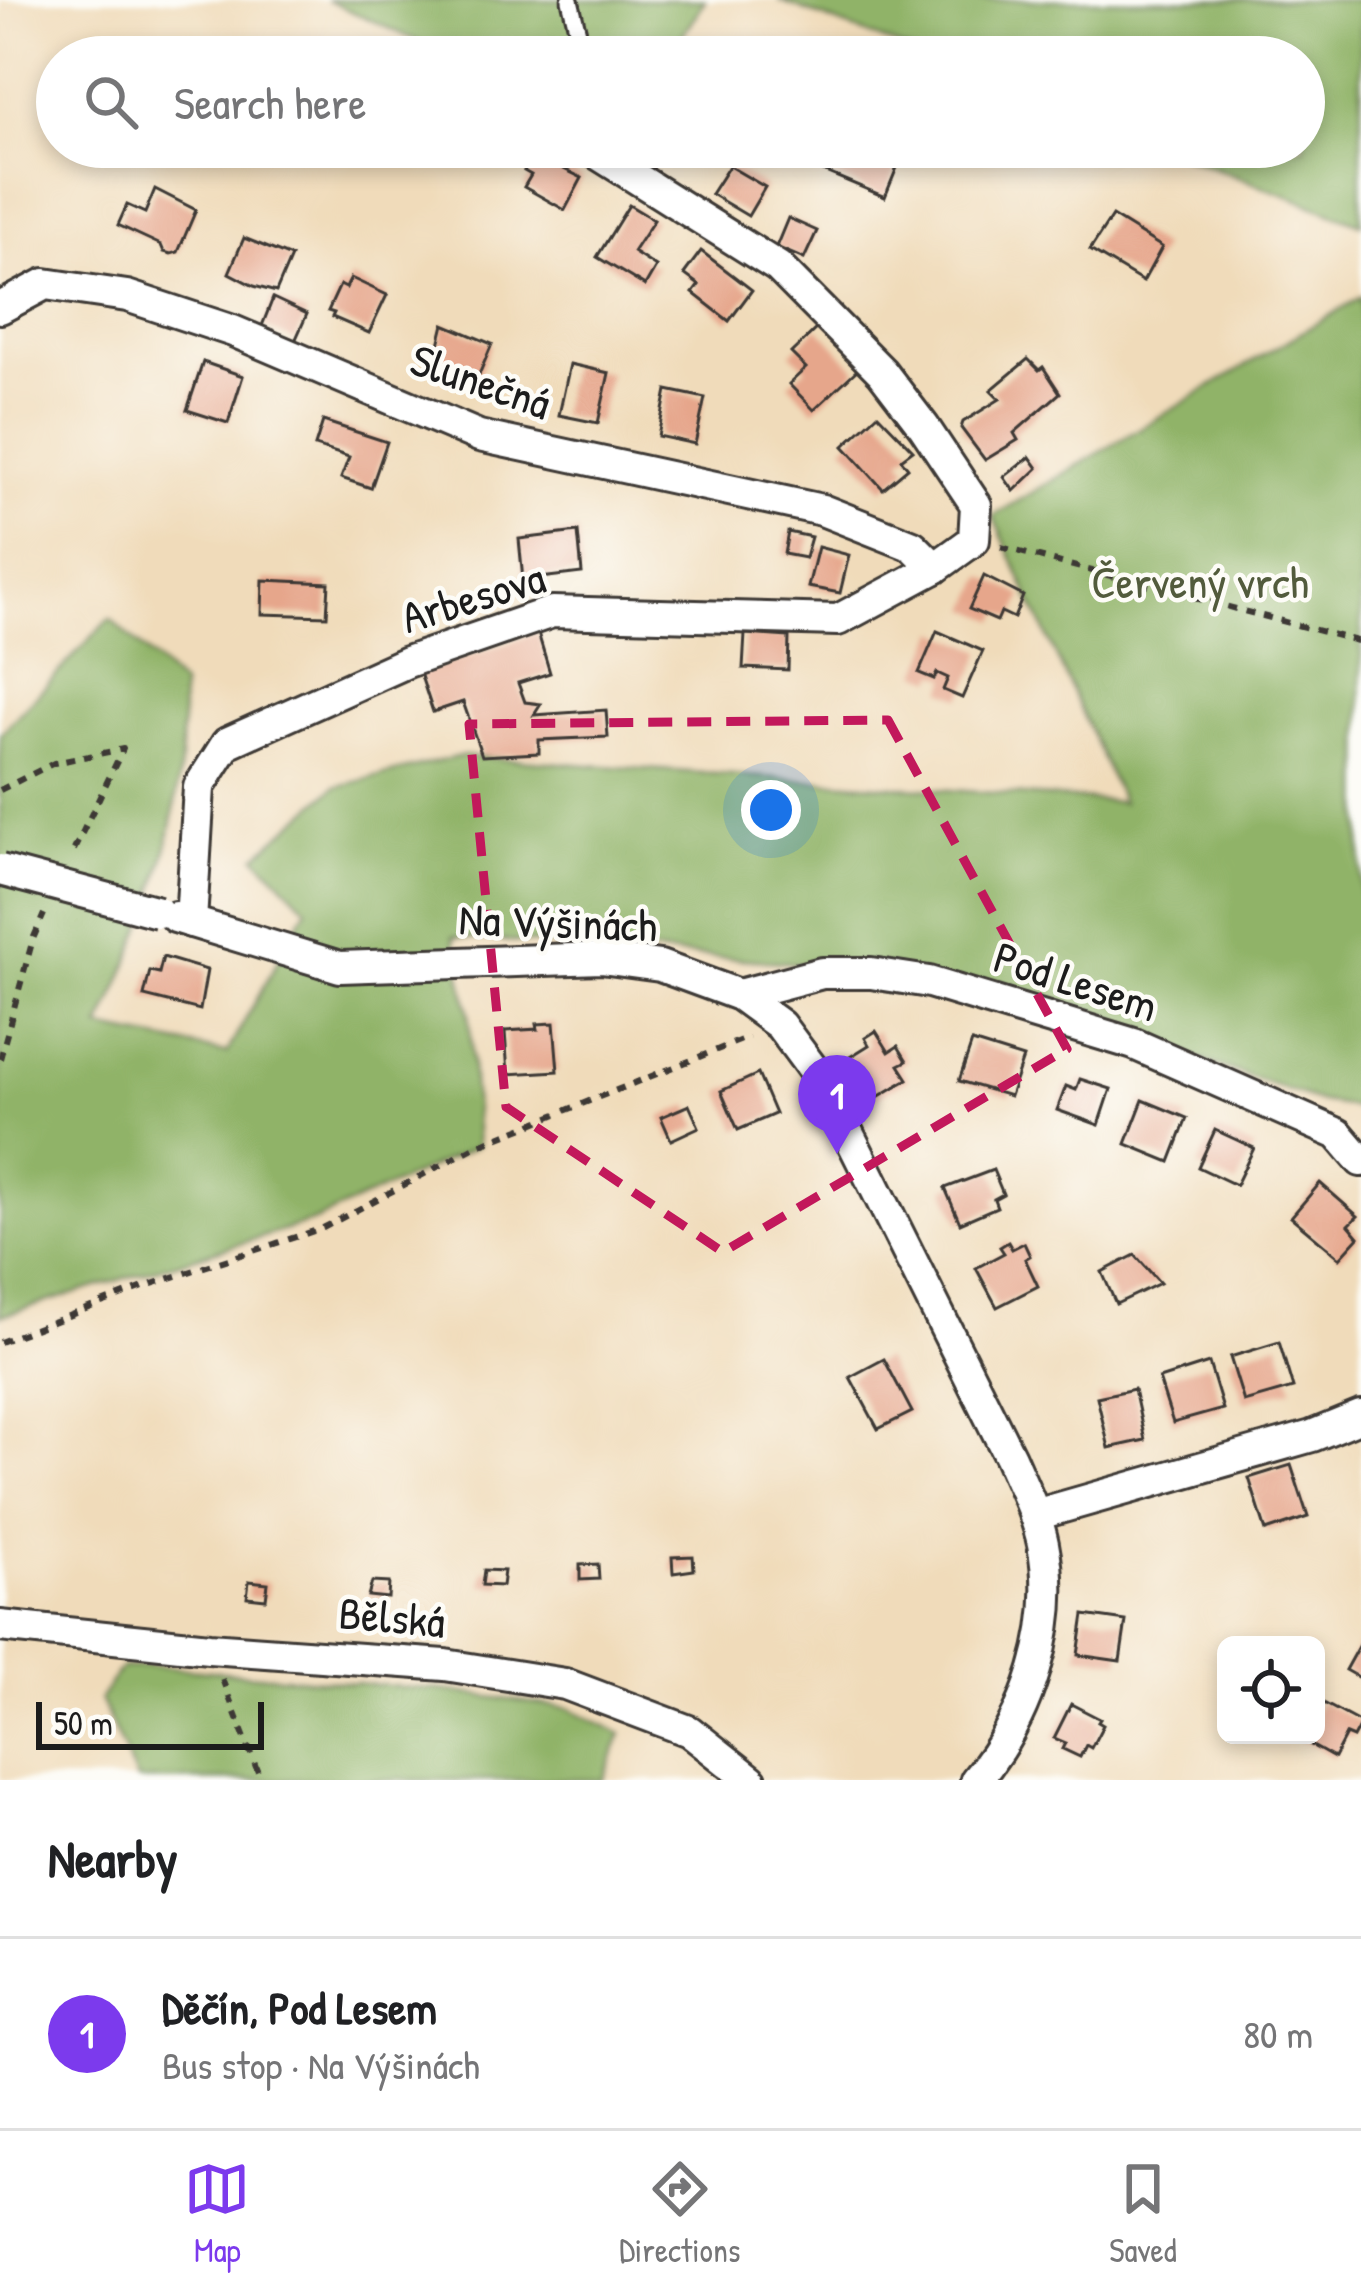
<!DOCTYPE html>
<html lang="en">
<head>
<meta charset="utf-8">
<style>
  body { margin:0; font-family:"Patrick Hand",sans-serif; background:#f6f6f6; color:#202124 }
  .controls { position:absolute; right:36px; bottom:36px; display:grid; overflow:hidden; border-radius:18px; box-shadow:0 6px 18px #0003 }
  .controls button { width:108px; height:108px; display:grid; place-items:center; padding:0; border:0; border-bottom:3px solid #e0e0e0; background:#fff; color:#202124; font:60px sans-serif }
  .scale { position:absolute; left:36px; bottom:30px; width:228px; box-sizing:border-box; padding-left:12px; border:6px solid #1c1c1c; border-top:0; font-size:33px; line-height:42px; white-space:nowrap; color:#1c1c1c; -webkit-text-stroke:9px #fdfcf7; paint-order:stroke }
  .you { position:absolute; left:771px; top:810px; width:42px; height:42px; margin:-30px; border:9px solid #fff; border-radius:50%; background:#1a73e8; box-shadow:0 0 0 18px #1a73e833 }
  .badge { display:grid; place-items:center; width:78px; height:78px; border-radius:50%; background:#7c3aed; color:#fff; font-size:39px; font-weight:700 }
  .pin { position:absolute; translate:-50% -99px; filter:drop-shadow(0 3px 6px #0008) }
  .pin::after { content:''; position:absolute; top:63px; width:42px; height:36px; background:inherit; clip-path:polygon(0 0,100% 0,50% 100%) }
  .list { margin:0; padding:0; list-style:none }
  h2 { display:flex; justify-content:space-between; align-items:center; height:156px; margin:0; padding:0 48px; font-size:51px }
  h2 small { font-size:39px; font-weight:400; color:#757577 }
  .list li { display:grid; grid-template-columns:78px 1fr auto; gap:36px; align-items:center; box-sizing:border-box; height:192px; padding:0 48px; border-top:3px solid #e0e0e0 }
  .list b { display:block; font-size:45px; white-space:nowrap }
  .list p { margin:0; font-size:39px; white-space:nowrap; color:#757577 }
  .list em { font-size:39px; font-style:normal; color:#757577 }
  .icon { flex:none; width:66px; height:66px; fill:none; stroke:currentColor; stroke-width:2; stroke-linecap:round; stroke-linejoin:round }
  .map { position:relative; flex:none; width:1361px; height:1780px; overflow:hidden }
  .search { position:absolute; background:#fff; box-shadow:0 6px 18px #0003; left:36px; right:36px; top:36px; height:132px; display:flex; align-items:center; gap:30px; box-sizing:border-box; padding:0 42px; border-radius:66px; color:#757577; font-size:45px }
  .sheet { height:348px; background:#fff }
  nav { display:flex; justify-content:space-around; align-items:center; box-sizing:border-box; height:168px; border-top:3px solid #e0e0e0; background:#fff; font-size:33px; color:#757577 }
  nav a { display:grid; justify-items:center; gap:6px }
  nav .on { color:#7c3aed }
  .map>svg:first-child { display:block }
  .forest { fill:#90b368; stroke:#566842; stroke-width:3 }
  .building { fill:#e6a68b }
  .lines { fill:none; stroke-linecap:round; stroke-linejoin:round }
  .service-casing { stroke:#3c3934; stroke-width:21 }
  .minor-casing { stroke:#3c3934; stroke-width:36 }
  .path { stroke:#3c3934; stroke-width:6; stroke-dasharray:9 9; stroke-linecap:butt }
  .service { stroke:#fff; stroke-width:15 }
  .minor { stroke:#fff; stroke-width:30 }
  .minor-bridge-casing { stroke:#3c3934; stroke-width:36; stroke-linecap:butt }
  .minor-bridge { stroke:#fff; stroke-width:30 }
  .marked { fill:none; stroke:#c2185b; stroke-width:9; stroke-dasharray:24 15; stroke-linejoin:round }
  .labels { text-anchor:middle; stroke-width:9; stroke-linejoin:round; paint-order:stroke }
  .street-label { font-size:45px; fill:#1c1c1c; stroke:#fdfcf7 }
  .park-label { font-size:45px; fill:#525b3c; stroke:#fdfcf7 }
</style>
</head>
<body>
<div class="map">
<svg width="1361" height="1780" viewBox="0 0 1361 1780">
  <rect width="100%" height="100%" fill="#fdfcf7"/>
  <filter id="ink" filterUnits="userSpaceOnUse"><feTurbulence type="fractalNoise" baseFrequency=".00833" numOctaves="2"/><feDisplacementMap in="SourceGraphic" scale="24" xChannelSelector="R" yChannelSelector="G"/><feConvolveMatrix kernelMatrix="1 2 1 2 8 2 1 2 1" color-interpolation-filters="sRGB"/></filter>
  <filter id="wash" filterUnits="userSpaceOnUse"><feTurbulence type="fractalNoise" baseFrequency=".004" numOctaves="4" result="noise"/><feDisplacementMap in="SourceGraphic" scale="48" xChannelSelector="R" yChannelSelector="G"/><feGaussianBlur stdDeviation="2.7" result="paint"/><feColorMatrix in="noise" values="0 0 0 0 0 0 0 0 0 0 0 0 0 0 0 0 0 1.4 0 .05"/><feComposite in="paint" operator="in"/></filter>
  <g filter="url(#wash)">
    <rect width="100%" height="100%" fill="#f0dbba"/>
    <g class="forest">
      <path d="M326 0H705L669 57H453Z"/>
      <path d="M778 0H1361V224L1160 147H1304V57H926Z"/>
      <path d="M1361 297V1108L1321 1102 1021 996 872 969 453 937 469 1012 477 1146 312 1222 0 1316V734L110 618 181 685C188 815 153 912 100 1028L227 1053 307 908 256 856 335 787 460 756 1122 802 993 516Z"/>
      <path d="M150 1666 442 1690 568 1708 622 1734 603 1780H137L100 1699 121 1668Z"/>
    </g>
    <g id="blocks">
      <g class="building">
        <path d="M647 147H665L653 168 640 160Z"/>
        <path d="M833 147H883L879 157 898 165 885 197 823 171Z"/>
        <path d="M533 154 582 178 565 210 524 187 531 175 524 171Z"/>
        <path d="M729 166 765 187 748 216 711 194Z"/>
        <path d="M155 189 196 210 178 252 171 254 164 252 161 245 118 225 127 205 145 213Z"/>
        <path d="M629 205 654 220 633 252 656 267 645 286 597 257Z"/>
        <path d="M1112 216 1162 247 1143 282 1090 250Z"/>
        <path d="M788 218 817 231 804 259 776 247Z"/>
        <path d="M244 238 291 257 276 292 254 286 229 273Z"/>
        <path d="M701 251 752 290 729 321 693 293 699 285 684 274Z"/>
        <path d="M351 278 387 295 369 333 332 317 334 313 328 311 340 285 346 288Z"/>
        <path d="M273 298 307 314 295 341 262 326Z"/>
        <path d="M444 324 492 344 475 384 439 368 441 364 435 361Z"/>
        <path d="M818 327 857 370 814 410 789 384 806 368 791 353Z"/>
        <path d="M1028 359 1039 370 1043 367 1060 393 1014 433 1018 440 985 460 961 428 963 422 1000 399 991 390Z"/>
        <path d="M203 362 243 376 228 423 187 410Z"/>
        <path d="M570 364 609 373 598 423 559 415Z"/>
        <path d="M667 390 705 398 695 444 658 436Z"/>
        <path d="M878 414 913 450 901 459 908 468 883 489 844 446Z"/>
        <path d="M323 421 387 442 371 488 341 478 349 457 315 446Z"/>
        <path d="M1030 457 1038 468 1014 491 1004 477Z"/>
        <path d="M578 532 582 573 523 580 519 539Z"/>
        <path d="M788 532 811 537 805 558 784 554Z"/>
        <path d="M818 547 849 555 840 593 808 587Z"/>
        <path d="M984 576 1023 596 1014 618 1001 612 997 621 969 609Z"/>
        <path d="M263 580 329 583 327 616 262 614Z"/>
        <path d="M937 631 983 651 962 698 943 690 948 678 937 673 934 679 919 673Z"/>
        <path d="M538 633 550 673 518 683 525 702 541 704 534 715 606 710 608 737 539 740V753L482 756 463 702 433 712 420 673Z"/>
        <path d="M745 634 789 637 788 670 743 668Z"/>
        <path d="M163 957 207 970 200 1010 144 996 150 971 159 973Z"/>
        <path d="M554 1023 558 1071 508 1074 505 1031 538 1029 537 1024Z"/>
        <path d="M876 1031 889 1052 898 1046 907 1061 899 1065 908 1079 871 1101 845 1060 869 1045 865 1038Z"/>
        <path d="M972 1042 1023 1058 1010 1096 959 1081Z"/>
        <path d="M758 1074 775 1114 738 1130 721 1091Z"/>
        <path d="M1080 1079 1111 1089 1099 1125 1057 1110 1066 1086 1076 1090Z"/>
        <path d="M1143 1100 1187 1118 1170 1162 1126 1144Z"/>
        <path d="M689 1105 699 1127 671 1140 661 1117Z"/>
        <path d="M1215 1130 1254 1148 1236 1185 1198 1167Z"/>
        <path d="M993 1170 1003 1194 994 1199 997 1207 960 1223 945 1188Z"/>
        <path d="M1320 1183 1358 1216 1349 1225 1359 1237 1340 1258 1291 1217Z"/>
        <path d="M1008 1242 1012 1249 1024 1243 1030 1256 1025 1259 1038 1286 997 1307 976 1268 1004 1253 1000 1247Z"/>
        <path d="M1135 1255 1160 1283 1116 1304 1102 1272Z"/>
        <path d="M1279 1342 1293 1388 1244 1402 1230 1357Z"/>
        <path d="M884 1359 912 1412 878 1429 850 1377Z"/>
        <path d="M1209 1363 1223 1409 1173 1423 1159 1379Z"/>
        <path d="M1134 1389 1145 1440 1109 1448 1097 1397Z"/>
        <path d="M1291 1465 1308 1517 1266 1531 1249 1478Z"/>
        <path d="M693 1556 694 1570 673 1573 672 1557Z"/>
        <path d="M598 1564 599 1579 580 1580V1565Z"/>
        <path d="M484 1570 504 1571 502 1586 482 1585Z"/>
        <path d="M249 1581 268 1583 266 1599 247 1597Z"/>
        <path d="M372 1582 389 1583 388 1598 368 1596Z"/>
        <path d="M1084 1615 1126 1621 1120 1661 1078 1655Z"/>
        <path d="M1361 1641V1679L1345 1670Z"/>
        <path d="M1320 1701 1361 1723 1353 1738 1346 1735 1334 1758 1293 1735H1316V1709Z"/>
        <path d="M1071 1704 1100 1719 1098 1722 1103 1725 1091 1748 1086 1745 1080 1757 1063 1749 1066 1743 1054 1738Z"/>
      </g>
    </g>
  </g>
  <g filter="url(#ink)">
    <use href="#blocks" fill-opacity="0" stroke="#3c3934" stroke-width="3"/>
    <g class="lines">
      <g class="service-casing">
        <path id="service" d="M570 0 584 57"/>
      </g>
      <g class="minor-casing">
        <g id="minor">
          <path d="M0 308 45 284 127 296 233 331 479 436 822 510 913 546 935 568"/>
          <path d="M175 917 340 967 601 958 660 966 739 995 780 1025 823 1083 1010 1457C1022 1485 1037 1514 1043 1544 1059 1626 1028 1718 976 1780"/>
          <path d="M191 922 199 787 227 743 407 662 552 612 838 620 935 568 974 540 976 505 924 427 882 372 778 267 587 147"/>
          <path d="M739 995 822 973H871L929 982 1134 1044 1338 1134 1361 1161"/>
          <path d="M1035 1515 1312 1436 1361 1416"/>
          <path d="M0 1626 209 1648 445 1665 565 1684 689 1731 751 1780"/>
        </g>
      </g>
      <g class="path">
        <path d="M1001 547 1361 642"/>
        <path d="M0 790 54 763 123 749 70 858"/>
        <path d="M0 1059 33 939 44 914"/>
        <path d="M0 1342 146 1286 323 1228 477 1146 749 1037"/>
        <path d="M222 1679 261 1780"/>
      </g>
      <use href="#service" class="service"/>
      <use href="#minor" class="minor"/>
      <g class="minor-bridge-casing">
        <path id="minor-bridge" d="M0 870 158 912"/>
      </g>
      <use href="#minor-bridge" class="minor-bridge"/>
    </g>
  </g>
  <path class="marked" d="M888 720 1067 1049 723 1252 506 1107 469 724Z"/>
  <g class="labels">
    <g class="street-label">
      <text transform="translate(481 381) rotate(19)" y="16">Slunečná</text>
      <text transform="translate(473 597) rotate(-17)" y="16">Arbesova</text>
      <text transform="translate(558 922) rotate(2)" y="16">Na Výšinách</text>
      <text transform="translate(1076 981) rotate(18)" y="16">Pod Lesem</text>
      <text transform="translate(392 1617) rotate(5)" y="16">Bělská</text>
    </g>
    <g class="park-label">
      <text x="1200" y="598">Červený vrch</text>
    </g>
  </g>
</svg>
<div class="controls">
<button><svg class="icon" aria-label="locate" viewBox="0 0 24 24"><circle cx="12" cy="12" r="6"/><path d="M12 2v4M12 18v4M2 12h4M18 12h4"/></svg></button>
</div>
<div class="scale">50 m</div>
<div class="you"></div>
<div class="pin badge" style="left:837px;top:1154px">1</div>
<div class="search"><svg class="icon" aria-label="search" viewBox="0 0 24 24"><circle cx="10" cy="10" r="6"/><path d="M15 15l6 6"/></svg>Search here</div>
</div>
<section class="sheet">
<h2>Nearby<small></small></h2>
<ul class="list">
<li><span class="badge">1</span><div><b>Děčín, Pod Lesem</b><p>Bus stop · Na Výšinách</p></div><em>80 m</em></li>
</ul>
</section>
<nav>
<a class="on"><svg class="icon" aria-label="map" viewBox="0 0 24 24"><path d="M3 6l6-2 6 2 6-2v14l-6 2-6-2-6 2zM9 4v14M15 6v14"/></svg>Map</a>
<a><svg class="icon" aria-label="directions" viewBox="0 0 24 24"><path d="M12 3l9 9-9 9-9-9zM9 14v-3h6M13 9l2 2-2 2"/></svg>Directions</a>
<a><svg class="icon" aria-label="saved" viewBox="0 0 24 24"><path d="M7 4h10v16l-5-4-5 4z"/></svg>Saved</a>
</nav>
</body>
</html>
